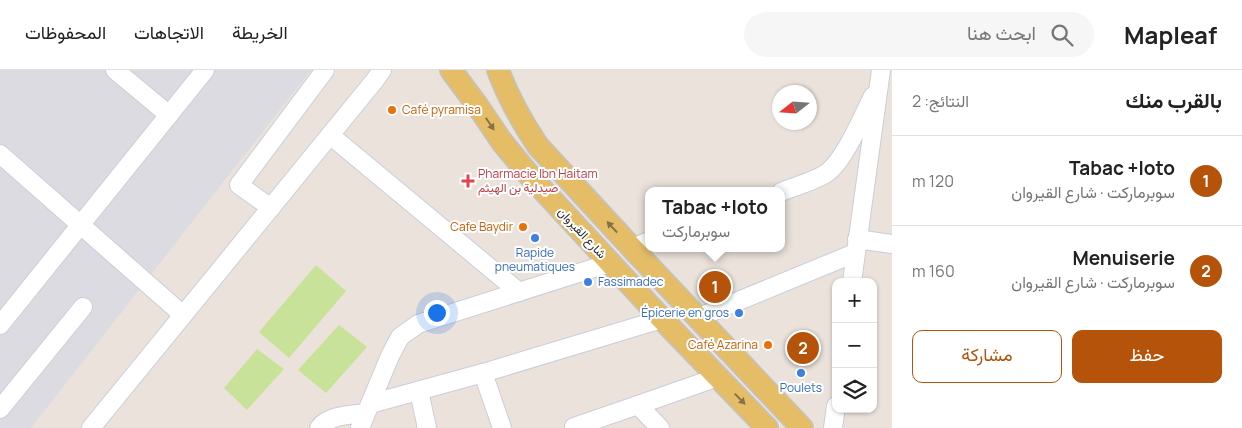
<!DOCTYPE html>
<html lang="ar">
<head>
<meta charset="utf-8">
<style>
  body { margin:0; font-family:Manrope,Vazirmatn,sans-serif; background:#f6f6f6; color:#222; direction:rtl }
  .controls { position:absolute; right:15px; bottom:15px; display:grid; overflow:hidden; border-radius:10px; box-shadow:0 1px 4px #0004 }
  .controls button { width:45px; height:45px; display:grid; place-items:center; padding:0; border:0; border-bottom:1px solid #e0e0e0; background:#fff; color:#222; font:25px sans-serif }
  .compass { position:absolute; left:772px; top:15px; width:45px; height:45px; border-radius:50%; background:#fff; box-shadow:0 1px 4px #0004; rotate:253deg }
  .you { position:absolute; left:436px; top:242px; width:18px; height:18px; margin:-12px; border:4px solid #fff; border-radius:50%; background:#1a73e8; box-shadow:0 0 0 8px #1a73e833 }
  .badge { display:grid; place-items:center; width:32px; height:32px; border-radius:50%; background:#b45309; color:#fff; font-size:16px; font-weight:700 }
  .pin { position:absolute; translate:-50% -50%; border:2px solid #fff; box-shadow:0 1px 5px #0006 }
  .popup { position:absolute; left:645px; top:117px; width:140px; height:65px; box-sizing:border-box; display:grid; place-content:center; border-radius:10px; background:#fff; filter:drop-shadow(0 1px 4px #0005); font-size:16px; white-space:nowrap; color:#767676 }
  .popup b { font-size:19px; color:#222 }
  .popup::after { content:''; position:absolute; left:50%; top:100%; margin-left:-10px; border:10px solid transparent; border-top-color:#fff }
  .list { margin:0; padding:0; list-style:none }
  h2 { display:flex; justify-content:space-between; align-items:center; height:65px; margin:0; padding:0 20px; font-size:21px }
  h2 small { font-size:16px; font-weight:400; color:#767676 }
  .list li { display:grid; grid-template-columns:32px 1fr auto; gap:15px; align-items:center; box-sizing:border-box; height:90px; padding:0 20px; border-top:1px solid #e0e0e0 }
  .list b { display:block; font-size:19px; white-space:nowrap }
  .list p { margin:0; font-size:16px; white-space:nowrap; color:#767676 }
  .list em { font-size:16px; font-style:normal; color:#767676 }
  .actions { display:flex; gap:10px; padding:15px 20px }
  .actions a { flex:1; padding:11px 0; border:1px solid #b45309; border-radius:10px; text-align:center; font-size:18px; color:#b45309 }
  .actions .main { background:#b45309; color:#fff }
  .icon { flex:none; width:28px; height:28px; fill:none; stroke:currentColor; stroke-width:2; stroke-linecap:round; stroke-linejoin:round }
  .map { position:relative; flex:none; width:892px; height:358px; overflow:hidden; direction:ltr }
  header { display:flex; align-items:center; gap:30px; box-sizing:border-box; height:70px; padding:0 25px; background:#fff; border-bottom:1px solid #e0e0e0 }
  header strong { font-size:24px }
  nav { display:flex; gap:28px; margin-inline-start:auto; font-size:18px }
  .search { width:350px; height:45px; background:#f6f6f6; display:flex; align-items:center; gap:12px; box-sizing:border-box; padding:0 18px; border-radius:28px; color:#767676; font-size:19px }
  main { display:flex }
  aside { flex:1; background:#fff }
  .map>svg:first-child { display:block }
  .industrial { fill:#dddbe2 }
  .pitch { fill:#c8e299 }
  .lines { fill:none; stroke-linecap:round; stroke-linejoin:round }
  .minor-casing { stroke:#caced9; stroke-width:20 }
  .major-casing { stroke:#c3c3c3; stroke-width:24 }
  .minor { stroke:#fff; stroke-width:18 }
  .major { stroke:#e4bd66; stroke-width:21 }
  .oneway { fill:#867247 }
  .food-dot { fill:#e8710a; stroke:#fff; stroke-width:2 }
  .health-dot { fill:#e0444e; stroke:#fff; stroke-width:2 }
  .shop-dot { fill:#3f7fe0; stroke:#fff; stroke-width:2 }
  .labels { text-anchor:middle; stroke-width:4; stroke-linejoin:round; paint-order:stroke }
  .food-label { font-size:12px; fill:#c56008; stroke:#fff; text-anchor:end }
  .health-label { font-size:12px; fill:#be3a42; stroke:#fff; text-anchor:start }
  .street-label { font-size:12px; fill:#282828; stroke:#fff }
  .shop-label { font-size:12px; fill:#366cbe; stroke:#fff }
</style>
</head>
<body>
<header>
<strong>Mapleaf</strong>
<div class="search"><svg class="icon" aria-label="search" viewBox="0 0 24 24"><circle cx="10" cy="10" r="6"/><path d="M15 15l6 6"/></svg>ابحث هنا</div>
<nav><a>الخريطة</a><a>الاتجاهات</a><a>المحفوظات</a></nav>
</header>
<main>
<aside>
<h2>بالقرب منك<small>النتائج: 2</small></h2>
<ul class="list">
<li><span class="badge">1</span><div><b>Tabac +loto</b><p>سوبرماركت · شارع القيروان</p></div><em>120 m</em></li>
<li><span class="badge">2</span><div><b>Menuiserie</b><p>سوبرماركت · شارع القيروان</p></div><em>160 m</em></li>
</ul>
<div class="actions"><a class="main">حفظ</a><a>مشاركة</a></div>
</aside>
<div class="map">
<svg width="892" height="358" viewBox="0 0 892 358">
  <rect width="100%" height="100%" fill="#eae2db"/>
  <path class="industrial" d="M0 0H311L31 358H0Z"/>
  <g class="pitch">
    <path d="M316 195 346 221 289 288 259 262Z"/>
    <path d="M339 255 367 277 326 323 298 300Z"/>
    <path d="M257 279 284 299 247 340 224 318Z"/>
  </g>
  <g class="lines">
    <g class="minor-casing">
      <g id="minor">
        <path d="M115 0 169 45"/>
        <path d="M330 65 519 222"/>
        <path d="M0 84 183 245"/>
        <path d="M781 122C793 117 818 110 828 102 845 89 863 46 873 26"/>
        <path d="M271 138 239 115 325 0"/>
        <path d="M857 169 892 174"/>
        <path d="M632 178 649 171"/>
        <path d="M852 212 881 0"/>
        <path d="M697 248 855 183"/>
        <path d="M0 255 205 0"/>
        <path d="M483 303 502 358"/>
        <path d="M419 321 427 358"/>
        <path d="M370 334 483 303 662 249"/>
        <path d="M638 335 718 307"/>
        <path d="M0 339 83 237"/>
        <path d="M91 358 375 10 382 0"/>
        <path d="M319 358C328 345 351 345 366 343"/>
        <path d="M360 358 390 286 400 267 418 254 610 193"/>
        <path d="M574 358V357L638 335 660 358"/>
        <path d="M833 358 836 336"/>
      </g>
    </g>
    <g class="major-casing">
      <g id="major">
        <path d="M451 0 477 35 502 72 530 106 662 249 767 358"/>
        <path d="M498 0C508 27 522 52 538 76L632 178 802 358"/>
      </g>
    </g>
    <use href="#minor" class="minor"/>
    <use href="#major" class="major"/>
  </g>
  <defs><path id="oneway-solid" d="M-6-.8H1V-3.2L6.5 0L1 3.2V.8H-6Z" transform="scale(1.25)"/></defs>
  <g class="oneway">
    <use href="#oneway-solid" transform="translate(490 54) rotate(56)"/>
    <use href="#oneway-solid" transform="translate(612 157) rotate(-133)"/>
    <use href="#oneway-solid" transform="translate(740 329) rotate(46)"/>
  </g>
  <g class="food-dot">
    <circle cx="392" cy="40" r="5"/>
    <circle cx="523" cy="157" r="5"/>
    <circle cx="768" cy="275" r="5"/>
  </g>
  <path class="health-dot" d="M465.5 103.5h5v5h5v5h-5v5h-5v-5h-5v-5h5z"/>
  <g class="shop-dot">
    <circle cx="535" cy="168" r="5"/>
    <circle cx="588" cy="212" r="5"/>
    <circle cx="739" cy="243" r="5"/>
    <circle cx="801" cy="303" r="5"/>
  </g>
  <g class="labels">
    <g class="food-label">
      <text x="402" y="44" text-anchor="start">Café pyramisa</text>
      <text x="513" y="161">Cafe Baydir</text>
      <text x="758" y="279">Café Azarina</text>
    </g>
    <g class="health-label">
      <text x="478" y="108">Pharmacie Ibn Haitam<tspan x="478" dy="14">صيدلية بن الهيثم</tspan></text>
    </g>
    <g class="street-label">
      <text transform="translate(582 163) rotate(47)" y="4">شارع القيروان</text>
    </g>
    <g class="shop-label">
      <text x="535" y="187">Rapide<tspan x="535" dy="14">pneumatiques</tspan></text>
      <text x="598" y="216" text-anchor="start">Fassimadec</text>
      <text x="729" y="247" text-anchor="end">Épicerie en gros</text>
      <text x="801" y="322">Poulets</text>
    </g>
  </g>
</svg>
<div class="controls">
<button>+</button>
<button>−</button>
<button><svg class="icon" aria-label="layers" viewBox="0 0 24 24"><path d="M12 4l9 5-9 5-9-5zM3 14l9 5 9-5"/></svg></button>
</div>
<svg class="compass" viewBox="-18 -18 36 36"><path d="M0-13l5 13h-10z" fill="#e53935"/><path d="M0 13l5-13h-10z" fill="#767676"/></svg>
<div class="you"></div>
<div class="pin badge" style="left:715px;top:217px">1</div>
<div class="popup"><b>Tabac +loto</b>سوبرماركت</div>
<div class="pin badge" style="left:803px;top:278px">2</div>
</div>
</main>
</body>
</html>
